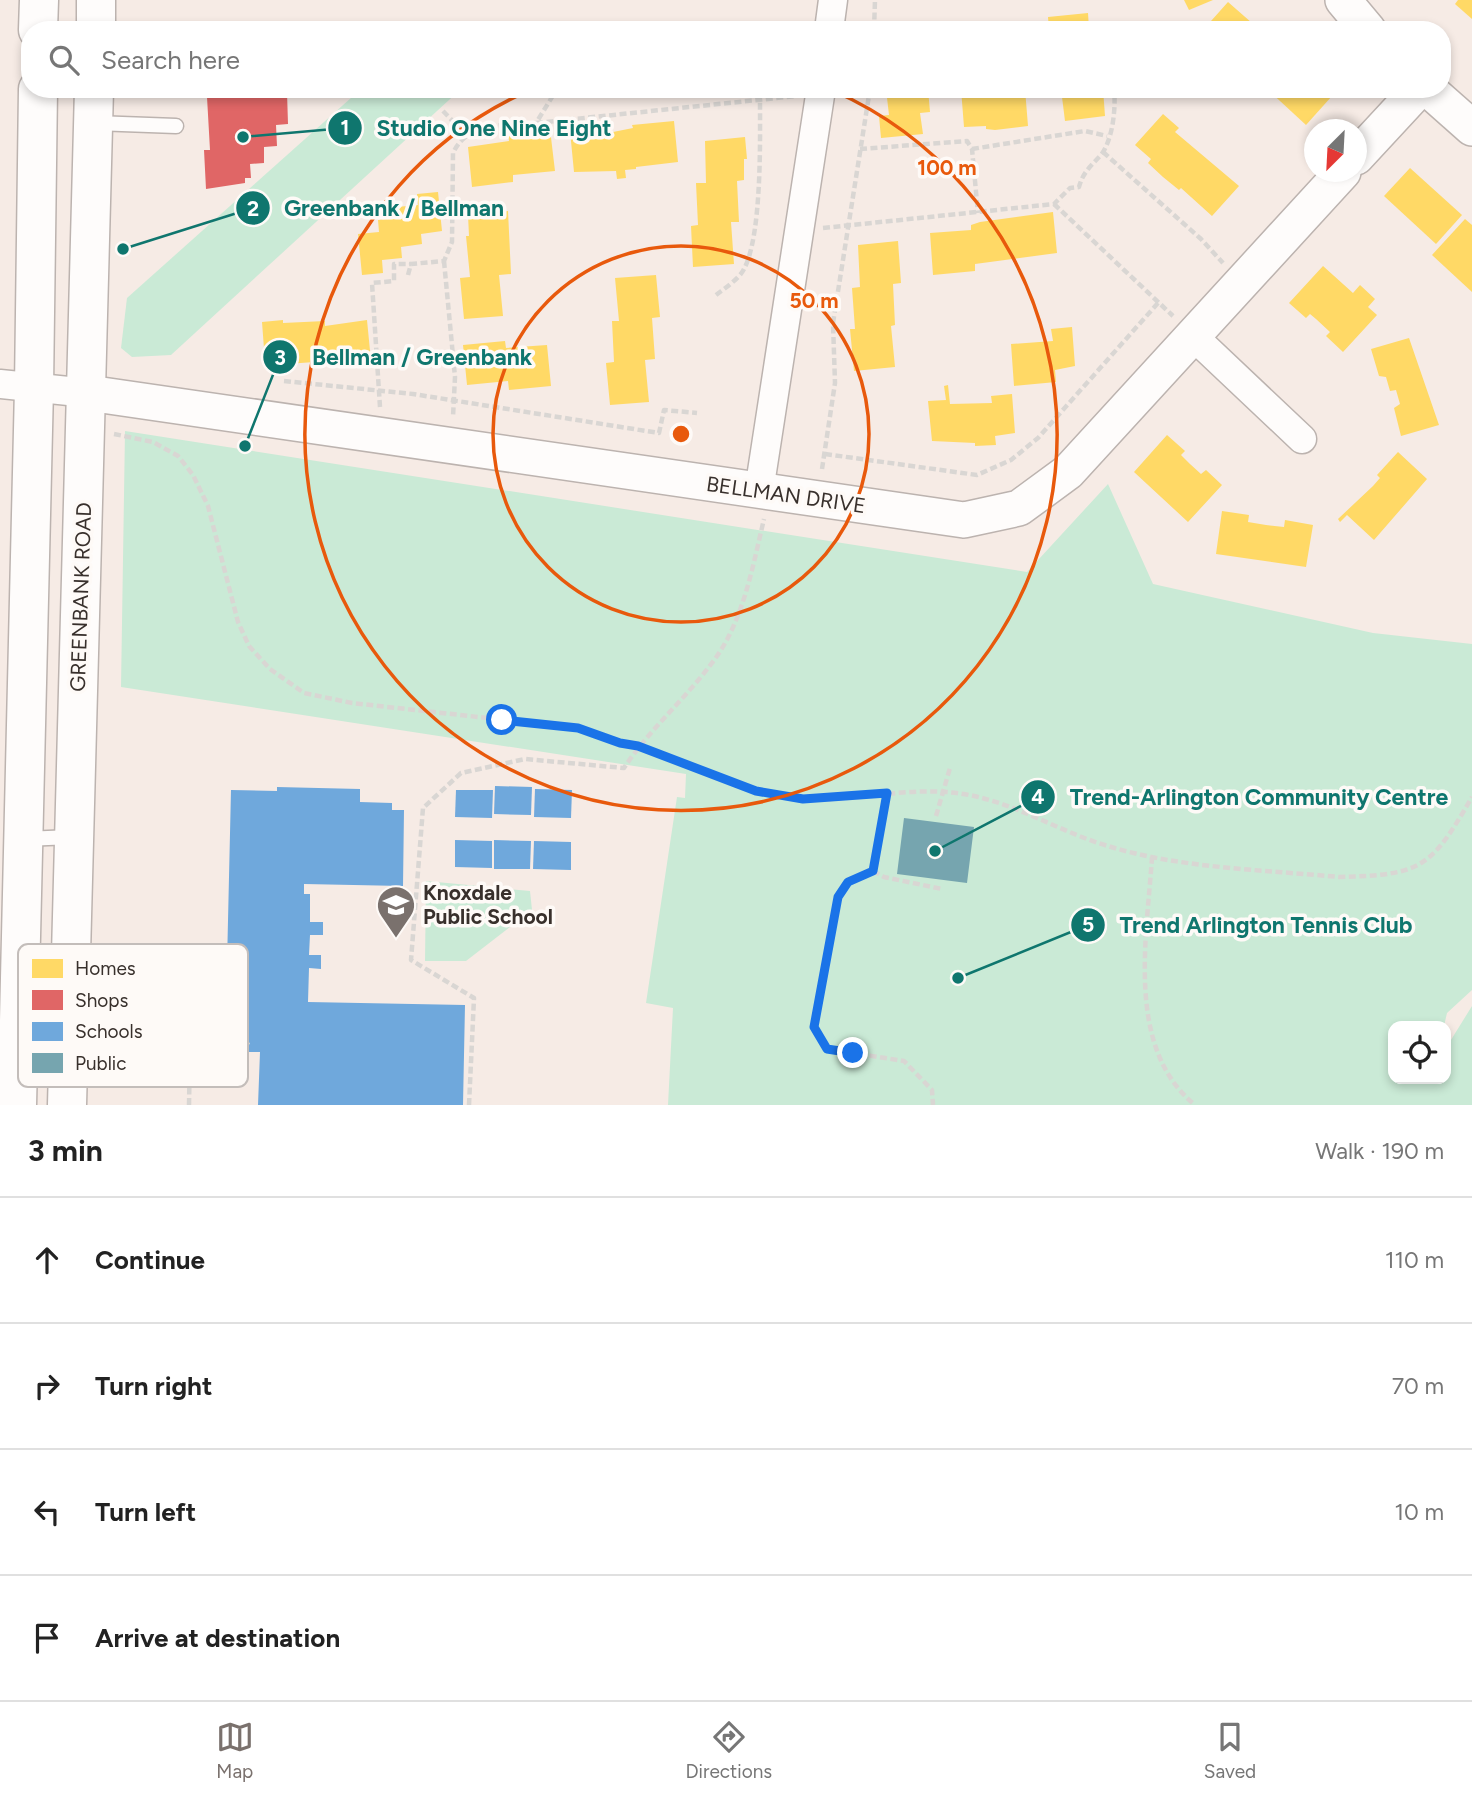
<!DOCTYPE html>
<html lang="en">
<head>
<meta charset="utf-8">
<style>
  body { margin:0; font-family:Figtree,sans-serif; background:#f2f2f2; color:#222 }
  .controls { position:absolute; right:21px; bottom:21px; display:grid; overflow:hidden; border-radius:14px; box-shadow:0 4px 10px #0003 }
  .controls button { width:63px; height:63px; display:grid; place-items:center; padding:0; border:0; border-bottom:2px solid #e0e0e0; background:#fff; color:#222; font:35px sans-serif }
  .compass { position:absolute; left:1304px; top:119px; width:63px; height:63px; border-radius:50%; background:#fff; box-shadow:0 4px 10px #0003; rotate:204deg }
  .stop { position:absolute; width:21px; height:21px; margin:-16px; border:5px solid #1a73e8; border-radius:50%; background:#fff }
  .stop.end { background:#1a73e8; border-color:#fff; box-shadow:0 2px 7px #0008 }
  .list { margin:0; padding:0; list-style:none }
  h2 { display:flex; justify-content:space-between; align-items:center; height:91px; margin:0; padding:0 28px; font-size:30px }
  h2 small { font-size:23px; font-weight:400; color:#767676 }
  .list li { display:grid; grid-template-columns:46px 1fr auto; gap:21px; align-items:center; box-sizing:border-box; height:126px; padding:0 28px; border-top:2px solid #e0e0e0 }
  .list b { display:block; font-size:26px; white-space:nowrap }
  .list em { font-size:23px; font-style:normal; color:#767676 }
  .icon { flex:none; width:38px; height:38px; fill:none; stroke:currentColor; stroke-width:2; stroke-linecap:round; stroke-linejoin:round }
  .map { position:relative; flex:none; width:1472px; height:1105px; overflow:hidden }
  .search { position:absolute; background:#fff; box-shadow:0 4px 10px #0003; left:21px; right:21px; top:21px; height:77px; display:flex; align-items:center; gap:18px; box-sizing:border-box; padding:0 24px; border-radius:28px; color:#767676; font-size:26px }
  .sheet { height:595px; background:#fff }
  nav { display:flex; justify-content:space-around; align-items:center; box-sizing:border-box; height:98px; border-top:2px solid #e0e0e0; background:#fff; font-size:19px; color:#767676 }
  nav a { display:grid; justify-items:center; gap:4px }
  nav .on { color:#7a716d }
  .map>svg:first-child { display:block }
  .green { fill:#caead6 }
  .homes { fill:#ffd966 }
  .shops { fill:#e06666 }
  .schools { fill:#6fa8dc }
  .public { fill:#76a5af }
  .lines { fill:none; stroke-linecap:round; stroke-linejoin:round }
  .service-casing { stroke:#bcb3af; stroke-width:17 }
  .minor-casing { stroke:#bcb3af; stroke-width:31 }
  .tertiary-casing { stroke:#bcb3af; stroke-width:38 }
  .secondary-casing { stroke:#bcb3af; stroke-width:41 }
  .path { stroke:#d9d6d3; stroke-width:4.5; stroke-dasharray:7 3.5; stroke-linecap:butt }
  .service { stroke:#fefcfb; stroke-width:14 }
  .minor { stroke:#fefcfb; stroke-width:28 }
  .tertiary { stroke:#fefcfb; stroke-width:35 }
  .secondary { stroke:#fefcfb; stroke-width:38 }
  .route { stroke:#1a73e8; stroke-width:9 }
  .ring { fill:none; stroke:#e8590c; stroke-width:3.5 }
  .labels { text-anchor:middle; stroke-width:7; stroke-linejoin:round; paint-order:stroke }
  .street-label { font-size:21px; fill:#38302c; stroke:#fefaf7 }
  .poi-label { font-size:21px; font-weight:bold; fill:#38302c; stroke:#fefaf7; text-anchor:start }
  .key { fill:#fefaf7; stroke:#c3bdba; stroke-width:2 }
  .key-label { font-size:19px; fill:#38302c }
  .centre { fill:#e8590c; stroke:#fefaf7; stroke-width:3.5 }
  .ring-label { font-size:21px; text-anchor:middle; font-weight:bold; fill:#e8590c; stroke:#fefaf7; stroke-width:7; stroke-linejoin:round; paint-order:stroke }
  .leader { fill:none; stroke:#0f766e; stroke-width:2.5 }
  .callout-dot { fill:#0f766e; stroke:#fefaf7; stroke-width:2.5 }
  .mark-label { font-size:21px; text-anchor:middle; font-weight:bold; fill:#fff }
  .callout-label { font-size:23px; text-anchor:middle; font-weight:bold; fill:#0f766e; stroke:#fefaf7; stroke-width:7; stroke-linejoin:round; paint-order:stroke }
</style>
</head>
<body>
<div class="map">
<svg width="1472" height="1105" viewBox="0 0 1472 1105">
  <rect width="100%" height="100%" fill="#f6ebe5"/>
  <g class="green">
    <path d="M361 89H461L171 355 132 357 121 348 127 298Z"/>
    <path d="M125 431 1027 572 1108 484 1153 584 1373 633 1472 644V990L1447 1013 1444 1026H1393V1079H1446V1048L1472 1006V1105H668L673 1008 646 1003 677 797 685 798 686 774 121 687Z"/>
    <path d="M426 881 530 891 532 910 466 961H425Z"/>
  </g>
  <g class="homes">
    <path d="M1184 0H1213L1189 10Z"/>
    <path d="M1458 0H1472V19L1455 4Z"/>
    <path d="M1228 2 1252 23 1249 27 1253 30H1203Z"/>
    <path d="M1088 13 1089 30H1049L1048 17Z"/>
    <path d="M886 89H928L930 112 920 113 923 134 881 138 879 116 889 115Z"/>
    <path d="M961 89H1025L1028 126 995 130 986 129V126L964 127Z"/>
    <path d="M1061 89H1103L1105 116 1065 121Z"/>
    <path d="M1267 89H1324L1332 96 1306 125Z"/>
    <path d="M1163 114 1179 128 1175 132 1239 186 1212 216 1181 188 1179 190 1163 177 1148 163 1151 159 1135 145Z"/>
    <path d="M674 121 678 162 636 167V169L625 170 626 178 617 179 616 171 574 172 570 131 613 132 633 128 632 125Z"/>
    <path d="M550 129 555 171 513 175V182L472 187 468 147 509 141 508 133Z"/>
    <path d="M745 137 747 159H744V180L737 181 739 222H731L734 264 693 267 691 226 698 225 696 183H706L705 141Z"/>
    <path d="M1410 168 1462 215 1436 244 1384 196Z"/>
    <path d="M438 192 442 231 421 234 422 244 401 247 402 258 382 260 383 273 362 275 358 234 379 232 378 220 398 218 397 207 418 205 417 194Z"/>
    <path d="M508 211 511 274 499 275 503 316 464 319 460 278 470 277 466 236H469L468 215Z"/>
    <path d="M1053 212 1057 253 975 264V271L933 275 930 233 971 230V225L980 222Z"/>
    <path d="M1465 219 1472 225V292L1432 255Z"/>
    <path d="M898 241 901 283 893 284 895 325 891 326 895 367 854 371 850 329H855L852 288 860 287 858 245Z"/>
    <path d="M1323 266 1353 293 1360 285 1375 299 1368 307 1377 315 1343 352 1326 336 1330 332 1316 319 1310 314 1306 318 1289 303Z"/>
    <path d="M656 275 660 317 652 318 655 359 645 360 649 402 610 405 606 363 614 362 612 321H619L615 278Z"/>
    <path d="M283 320V323L325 321V326L367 320 371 361 329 366 328 361 287 364V361L265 362 262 322Z"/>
    <path d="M1072 327 1075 366 1055 370 1056 382 1014 386 1011 344 1053 341 1051 329Z"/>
    <path d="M1409 338 1439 425 1401 436 1394 408 1400 404 1396 390 1390 391 1386 377 1379 376 1371 349Z"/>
    <path d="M505 341 506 348 547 345 551 386 509 390 508 381 467 385 463 345Z"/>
    <path d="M948 385 950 404 992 403 991 396 1012 394 1015 433 995 436 996 445 975 446V443L932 441 928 401 946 400 944 386Z"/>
    <path d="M1167 435 1185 451 1181 455 1190 464 1201 474 1206 470 1222 485 1188 522 1134 472Z"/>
    <path d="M1398 452 1427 479 1374 540 1347 515 1340 522 1338 519 1373 486 1380 478 1377 475Z"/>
    <path d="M1222 511 1249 515 1248 522 1266 525 1284 527 1285 520 1313 525 1306 567 1216 554Z"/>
  </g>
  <path class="shops" d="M287 92 288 124 276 125 277 146 264 147V163L250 164 251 178H245V183L206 189 204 150H210L207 97Z"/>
  <g class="schools">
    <path d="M495 786 532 787 531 815 494 814Z"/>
    <path d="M277 787 360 789V802L392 803V810H404L403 886 304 884V894H310V922H323V935H310L309 955H321V969L309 968 308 1002 465 1005 463 1105H258L260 1052H249V1031L239 1030 240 1016H196L197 963 227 964 231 790 277 791Z"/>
    <path d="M535 789 572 790 571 818 534 817Z"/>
    <path d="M456 790H493L492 818 455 817Z"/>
    <path d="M455 840 492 841V868L455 867Z"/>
    <path d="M494 840 531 841 530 869H494Z"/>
    <path d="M534 841 571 842V870L533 869Z"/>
  </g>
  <path class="public" d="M904 818 974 827 967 883 897 874Z"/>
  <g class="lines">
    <g class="service-casing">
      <g id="service">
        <path d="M95 123 176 126"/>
        <path d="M24 839 72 837"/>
      </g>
    </g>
    <g class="minor-casing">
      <g id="minor">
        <path d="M829 30 833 0"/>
        <path d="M1193 336 1302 439"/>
        <path d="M0 384 88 393"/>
        <path d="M759 491 821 89"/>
      </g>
    </g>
    <g class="tertiary-casing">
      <g id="tertiary">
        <path d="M1343 0 1368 30"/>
        <path d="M1428 89 1472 128"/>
        <path d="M1356 157 1419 89"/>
        <path d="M88 393 964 520 1019 508 1068 472 1343 172"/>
      </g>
    </g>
    <g class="secondary-casing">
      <g id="secondary">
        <path d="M38 30 39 0"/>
        <path d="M96 30V0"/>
        <path d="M17 1105 34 388 38 89"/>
        <path d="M67 1105 94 89"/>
      </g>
    </g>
    <g class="path">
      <path d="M1105 26 1106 30"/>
      <path d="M874 30 875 0"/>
      <path d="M443 111 467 136"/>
      <path d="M536 123 796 96"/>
      <path d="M860 149 967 141 972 149 978 213"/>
      <path d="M972 149 1085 131 1107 136"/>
      <path d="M1103 152 1201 239 1223 263"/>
      <path d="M1054 204 1173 316"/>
      <path d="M823 228 1054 204 1070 188 1079 187C1083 172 1091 166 1101 155 1113 139 1116 108 1114 89"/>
      <path d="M444 261 455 377 453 417"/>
      <path d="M408 275 411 264 444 261 452 242 453 153C468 121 505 126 536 123L557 89"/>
      <path d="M716 295C725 288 739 279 744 269 762 235 760 140 760 100"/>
      <path d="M284 381 413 394 659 433 664 410 697 413"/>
      <path d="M380 407 372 283 394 281V264H411"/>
      <path d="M114 434 153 442 178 456 193 475 208 506 238 622 249 646 270 669 304 693 352 703 578 728 620 743 638 746C691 766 748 797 805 799 860 802 913 784 969 795 1017 804 1060 832 1108 846 1177 868 1266 870 1339 877 1422 875 1431 868 1472 797"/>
      <path d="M825 454 977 475 1011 460 1038 438 1158 303"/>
      <path d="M822 469 835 383 833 323 870 89"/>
      <path d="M887 793 873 871 848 882 838 897 814 1027 827 1049 904 1061 932 1090 933 1105"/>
      <path d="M936 816 950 768"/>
      <path d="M1152 857C1147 937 1125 1048 1195 1105"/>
      <path d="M873 871 884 877 942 889"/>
      <path d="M135 1048 231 1052 249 1042"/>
      <path d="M189 1105 190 1051"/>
      <path d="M469 1105 474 998 411 960 423 808 461 773 525 759 624 768C651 727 689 696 717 656 744 617 753 565 764 519"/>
    </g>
    <use href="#service" class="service"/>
    <use href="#minor" class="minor"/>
    <use href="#tertiary" class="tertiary"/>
    <use href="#secondary" class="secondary"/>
  </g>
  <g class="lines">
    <path class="route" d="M502 720 578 728 620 743 638 746 756 791 803 799 887 793 873 871 848 882 838 897 814 1027 827 1049 853 1053"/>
  </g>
  <g class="ring">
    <circle cx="681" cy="434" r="188"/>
    <path d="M834 91A376 376 0 1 1 528 91"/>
  </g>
  <defs>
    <g id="school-pin" transform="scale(2.0125)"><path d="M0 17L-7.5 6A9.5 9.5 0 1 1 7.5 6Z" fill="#7a716d" stroke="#fefaf7"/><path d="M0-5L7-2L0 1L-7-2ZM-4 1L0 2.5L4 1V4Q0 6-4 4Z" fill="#fff"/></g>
  </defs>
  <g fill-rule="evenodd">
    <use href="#school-pin" x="396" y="905"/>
  </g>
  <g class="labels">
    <g class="street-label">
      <text transform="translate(786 495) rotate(8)" y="7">BELLMAN DRIVE</text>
      <text transform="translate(81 597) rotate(-88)" y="7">GREENBANK ROAD</text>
    </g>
    <g class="poi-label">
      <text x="423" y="900">Knoxdale<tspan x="423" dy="24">Public School</tspan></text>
    </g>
  </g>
  <rect x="18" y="944" width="230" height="143" rx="10" class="key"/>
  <rect x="32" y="959" width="31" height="19" fill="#ffd966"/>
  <rect x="32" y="990" width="31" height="20" fill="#e06666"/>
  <rect x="32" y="1022" width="31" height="19" fill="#6fa8dc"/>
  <rect x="32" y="1053" width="31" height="20" fill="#76a5af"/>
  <g class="key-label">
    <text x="75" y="975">Homes</text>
    <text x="75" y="1007">Shops</text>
    <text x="75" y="1038">Schools</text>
    <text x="75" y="1070">Public</text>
  </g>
  <circle cx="681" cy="434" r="10" class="centre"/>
  <g class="ring-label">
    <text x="947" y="175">100 m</text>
    <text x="814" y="308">50 m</text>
  </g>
  <path class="leader" d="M243 137L345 128M123 249L253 208M245 446L280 357M935 851L1038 797M958 978L1088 925"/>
  <g class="callout-dot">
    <circle cx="243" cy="137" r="7"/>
    <circle cx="123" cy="249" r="7"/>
    <circle cx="245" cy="446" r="7"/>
    <circle cx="935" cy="851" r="7"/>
    <circle cx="958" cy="978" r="7"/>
    <circle cx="345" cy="128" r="18"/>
    <circle cx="253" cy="208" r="18"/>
    <circle cx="280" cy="357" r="18"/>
    <circle cx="1038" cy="797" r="18"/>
    <circle cx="1088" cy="925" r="18"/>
  </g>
  <g class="mark-label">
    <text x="345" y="135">1</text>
    <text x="253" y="216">2</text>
    <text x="280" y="365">3</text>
    <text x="1038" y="804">4</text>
    <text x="1088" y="932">5</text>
  </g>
  <g class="callout-label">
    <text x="494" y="136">Studio One Nine Eight</text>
    <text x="394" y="216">Greenbank / Bellman</text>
    <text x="422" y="365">Bellman / Greenbank</text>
    <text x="1259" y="805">Trend-Arlington Community Centre</text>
    <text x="1266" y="933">Trend Arlington Tennis Club</text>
  </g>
</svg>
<div class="controls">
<button><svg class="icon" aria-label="locate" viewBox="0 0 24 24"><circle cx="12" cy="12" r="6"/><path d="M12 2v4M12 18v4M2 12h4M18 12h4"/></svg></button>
</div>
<svg class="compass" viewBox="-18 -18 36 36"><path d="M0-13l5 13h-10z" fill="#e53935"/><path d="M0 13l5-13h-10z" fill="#767676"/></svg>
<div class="stop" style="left:502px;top:720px"></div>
<div class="stop end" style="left:853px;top:1053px"></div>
<div class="search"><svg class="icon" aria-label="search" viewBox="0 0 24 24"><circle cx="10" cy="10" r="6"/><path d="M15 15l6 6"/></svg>Search here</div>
</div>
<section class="sheet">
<h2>3 min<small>Walk · 190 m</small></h2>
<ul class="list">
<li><svg class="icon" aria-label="ahead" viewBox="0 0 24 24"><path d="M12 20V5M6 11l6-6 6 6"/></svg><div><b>Continue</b></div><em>110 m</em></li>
<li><svg class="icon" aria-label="right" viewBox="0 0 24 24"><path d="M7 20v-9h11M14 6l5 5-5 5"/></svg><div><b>Turn right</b></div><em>70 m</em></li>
<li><svg class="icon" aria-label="left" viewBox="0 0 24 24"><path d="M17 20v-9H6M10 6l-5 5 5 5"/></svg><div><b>Turn left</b></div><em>10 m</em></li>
<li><svg class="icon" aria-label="arrive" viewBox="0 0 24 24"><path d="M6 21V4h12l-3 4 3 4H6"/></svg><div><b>Arrive at destination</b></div></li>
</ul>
</section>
<nav>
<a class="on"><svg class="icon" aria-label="map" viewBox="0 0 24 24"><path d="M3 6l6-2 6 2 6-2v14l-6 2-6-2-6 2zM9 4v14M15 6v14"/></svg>Map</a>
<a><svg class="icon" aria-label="directions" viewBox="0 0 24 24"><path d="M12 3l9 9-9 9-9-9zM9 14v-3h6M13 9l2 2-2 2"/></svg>Directions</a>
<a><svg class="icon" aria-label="saved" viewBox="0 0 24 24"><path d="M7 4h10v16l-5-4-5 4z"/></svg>Saved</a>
</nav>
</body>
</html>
